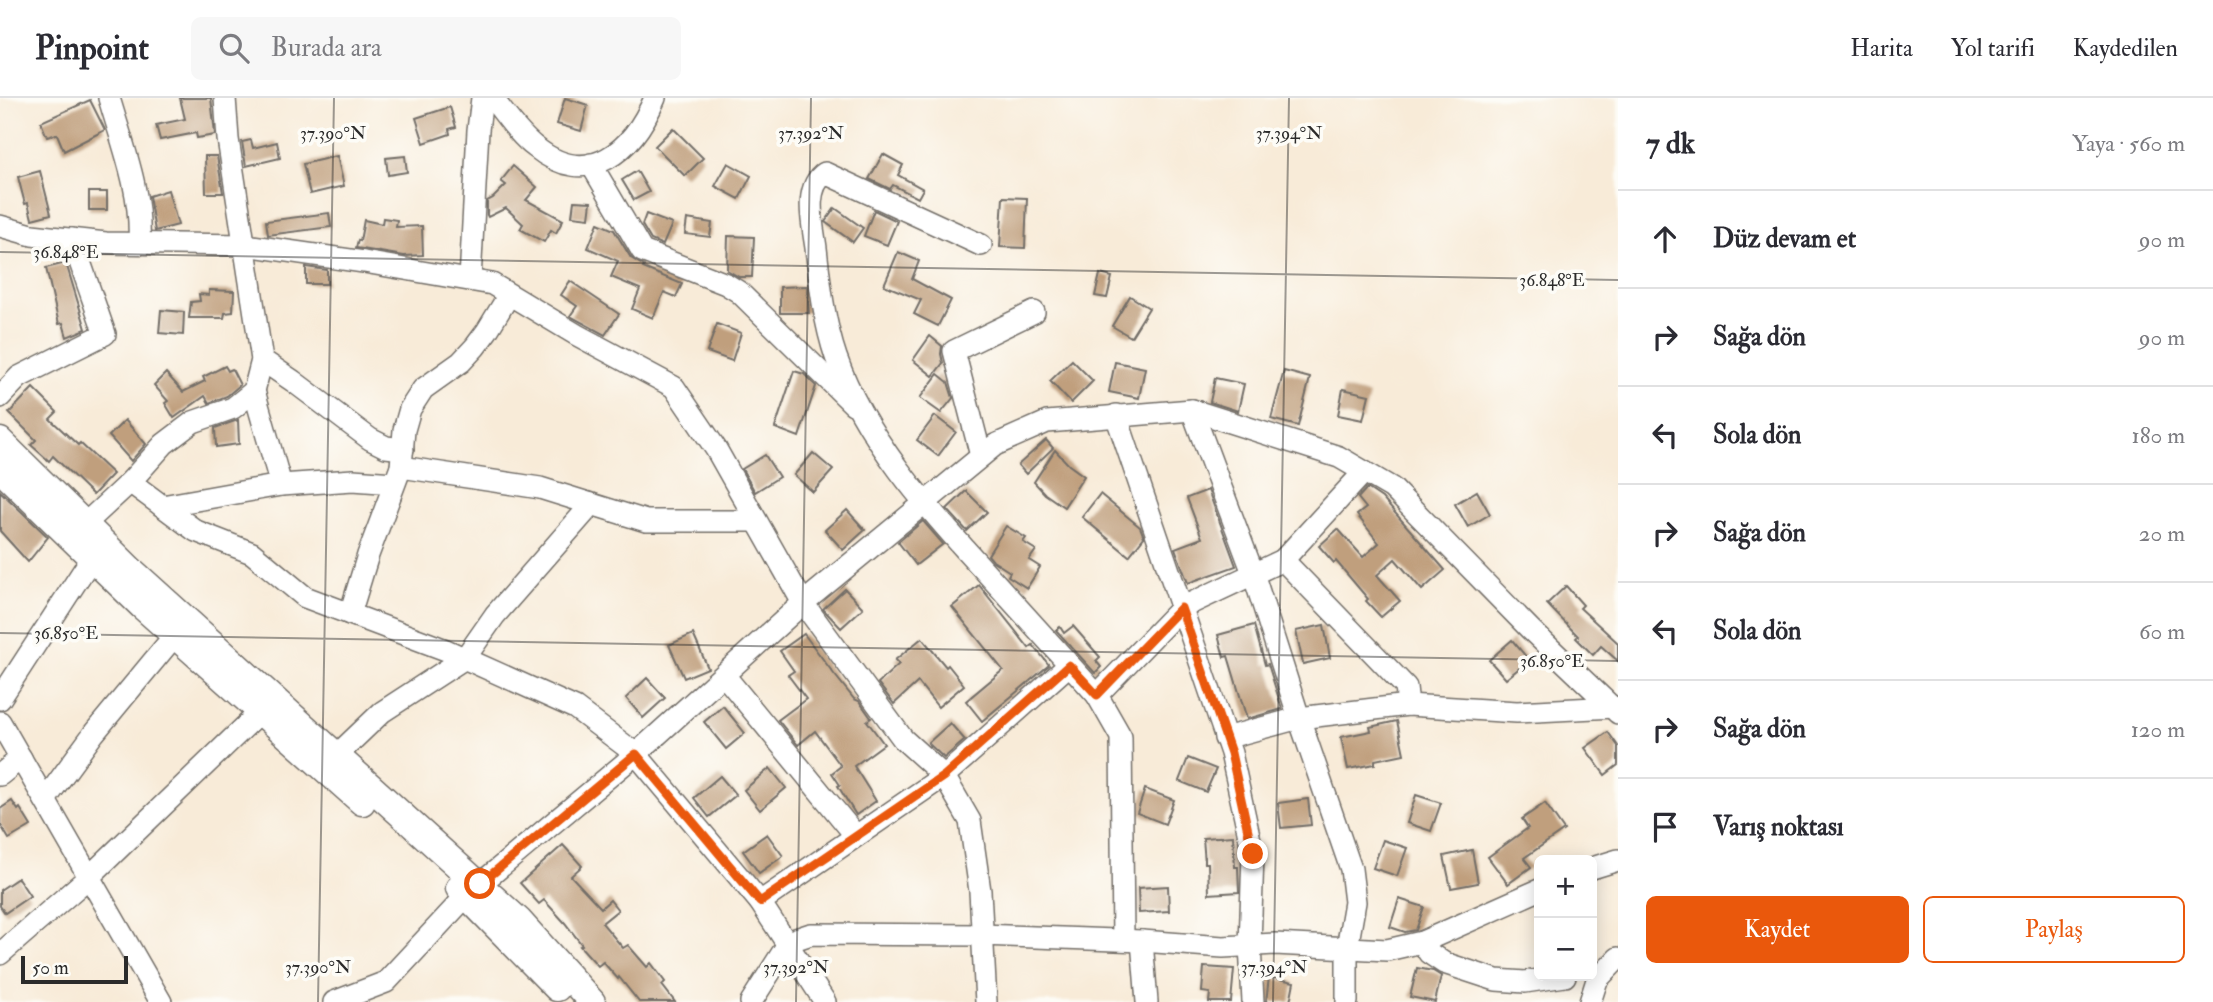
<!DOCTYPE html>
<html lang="tr">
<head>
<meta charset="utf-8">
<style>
  body { margin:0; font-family:"IM FELL Double Pica",serif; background:#f7f7f7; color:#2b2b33 }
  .controls { position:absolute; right:21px; bottom:21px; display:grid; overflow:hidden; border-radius:10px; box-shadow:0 4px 18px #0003 }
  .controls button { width:63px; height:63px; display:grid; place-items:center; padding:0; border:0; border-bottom:2px solid #e1e1e2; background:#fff; color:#2b2b33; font:35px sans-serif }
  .scale { position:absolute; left:21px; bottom:18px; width:107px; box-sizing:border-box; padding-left:7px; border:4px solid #2b2b2b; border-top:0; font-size:19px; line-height:24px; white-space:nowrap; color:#2b2b2b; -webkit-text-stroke:5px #fdfcf7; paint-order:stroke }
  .stop { position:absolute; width:21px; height:21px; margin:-16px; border:5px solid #ea580c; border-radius:50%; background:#fff }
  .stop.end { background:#ea580c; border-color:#fff; box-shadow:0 2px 7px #0008 }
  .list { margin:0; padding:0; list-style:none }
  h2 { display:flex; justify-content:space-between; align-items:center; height:91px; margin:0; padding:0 28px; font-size:30px }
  h2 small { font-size:23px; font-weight:400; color:#7c7c81 }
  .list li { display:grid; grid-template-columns:46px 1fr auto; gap:21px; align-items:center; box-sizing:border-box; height:98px; padding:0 28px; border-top:2px solid #e1e1e2 }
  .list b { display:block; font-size:26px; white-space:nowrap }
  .list em { font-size:23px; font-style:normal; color:#7c7c81 }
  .actions { display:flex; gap:14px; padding:21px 28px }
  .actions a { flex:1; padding:16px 0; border:2px solid #ea580c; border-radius:10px; text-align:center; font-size:24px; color:#ea580c }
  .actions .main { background:#ea580c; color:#fff }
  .icon { flex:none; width:38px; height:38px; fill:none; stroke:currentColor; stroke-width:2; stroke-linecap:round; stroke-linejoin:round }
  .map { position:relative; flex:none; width:1618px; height:904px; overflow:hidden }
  header { display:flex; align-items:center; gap:42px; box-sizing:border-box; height:98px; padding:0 35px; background:#fff; border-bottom:2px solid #e1e1e2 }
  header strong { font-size:33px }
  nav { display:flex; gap:38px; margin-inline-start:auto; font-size:24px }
  .search { width:490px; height:63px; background:#f7f7f7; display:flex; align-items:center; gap:18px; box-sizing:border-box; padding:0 24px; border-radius:10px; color:#7c7c81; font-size:26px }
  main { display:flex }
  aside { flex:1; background:#fff }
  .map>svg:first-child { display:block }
  .building { fill:#c09f7d }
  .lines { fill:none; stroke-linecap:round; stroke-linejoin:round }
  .minor-casing { stroke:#736e68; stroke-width:24 }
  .major-casing { stroke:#736e68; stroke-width:29 }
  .minor { stroke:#fff; stroke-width:21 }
  .major { stroke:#fff; stroke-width:26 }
  .route { stroke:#ea580c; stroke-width:9 }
  .ticks { fill:none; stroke:#2b2b2b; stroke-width:2; stroke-opacity:0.45 }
  .ticks-label { font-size:18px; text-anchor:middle; fill:#2b2b2b; stroke:#fdfcf7; stroke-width:7; stroke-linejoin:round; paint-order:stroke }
</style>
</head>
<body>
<header>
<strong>Pinpoint</strong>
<div class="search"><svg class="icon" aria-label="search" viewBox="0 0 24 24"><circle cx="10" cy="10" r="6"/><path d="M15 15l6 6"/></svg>Burada ara</div>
<nav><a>Harita</a><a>Yol tarifi</a><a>Kaydedilen</a></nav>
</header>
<main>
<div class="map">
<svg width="1618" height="904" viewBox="0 0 1618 904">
  <rect width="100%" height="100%" fill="#fdfcf7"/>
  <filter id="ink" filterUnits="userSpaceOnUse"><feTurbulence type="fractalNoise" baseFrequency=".0143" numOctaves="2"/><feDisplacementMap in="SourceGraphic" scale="14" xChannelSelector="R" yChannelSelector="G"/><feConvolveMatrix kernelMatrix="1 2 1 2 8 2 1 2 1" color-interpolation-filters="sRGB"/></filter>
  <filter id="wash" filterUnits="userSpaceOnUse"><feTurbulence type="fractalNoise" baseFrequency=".00686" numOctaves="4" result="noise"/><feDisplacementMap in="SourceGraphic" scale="28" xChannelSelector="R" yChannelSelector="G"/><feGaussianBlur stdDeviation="1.57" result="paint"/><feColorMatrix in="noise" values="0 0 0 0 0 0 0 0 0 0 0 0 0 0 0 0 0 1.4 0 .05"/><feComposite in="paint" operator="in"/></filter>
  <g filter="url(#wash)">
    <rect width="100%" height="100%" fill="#f8ebd8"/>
    <g id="blocks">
      <g class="building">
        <path d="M180 0H211L215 37 197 40 196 35 160 42 156 27 185 21Z"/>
        <path d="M565 0 588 7 581 33 557 26Z"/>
        <path d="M90 2 105 32 64 53 57 36 47 39 41 24Z"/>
        <path d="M450 9 456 29 449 31 450 36 424 45 416 20Z"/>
        <path d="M673 30 703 60 685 78 655 48Z"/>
        <path d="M251 42 253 50 277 44 280 60 246 68 242 44Z"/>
        <path d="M883 56 903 67 898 77 923 91 918 100 893 87 890 91 869 81Z"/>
        <path d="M205 58H217L223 95H206Z"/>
        <path d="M337 58 344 88 310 96 303 66Z"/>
        <path d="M405 58 407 74 388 77 386 60Z"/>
        <path d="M728 65 751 78 739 101 715 88Z"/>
        <path d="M513 68 537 89 526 102 563 122 556 135 551 132 544 144 520 131 523 126 506 110 488 119 487 117V103L493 100 506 87 501 83Z"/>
        <path d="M40 73 51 116 32 121 28 105 25 106 18 79Z"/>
        <path d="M637 73 649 94 634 102 622 82Z"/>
        <path d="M168 92 178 127 155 133 149 98Z"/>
        <rect x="89" y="94" width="18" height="18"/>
        <path d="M1003 99 1027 100 1025 150 1000 149Z"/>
        <path d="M574 103 591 104 589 120 572 118Z"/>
        <path d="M835 110 863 130 853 144 825 124Z"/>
        <path d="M874 112 897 123 887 147 864 138Z"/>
        <path d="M329 115 331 129 268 137 266 123Z"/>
        <path d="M646 116 672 126 663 147 651 142 642 127Z"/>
        <path d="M383 120 397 122 396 129 422 128 423 157 404 158 356 150 358 142 360 143 364 122 382 126Z"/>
        <path d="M687 121 712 125 710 139 685 136Z"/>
        <path d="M598 125 614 132 631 160 644 168 643 170 682 186 676 199 664 194 653 220 632 211 640 191 611 179 618 163 588 150Z"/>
        <path d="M728 138 754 139 752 179H739L727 172Z"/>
        <path d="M898 154 919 163 912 181 951 202 938 228 914 216 921 202 884 187Z"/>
        <path d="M66 165 86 231 67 239 63 225 59 226 46 170Z"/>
        <path d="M306 169 327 172V186H306Z"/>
        <path d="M1100 176 1112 179 1107 200 1095 198Z"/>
        <path d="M570 183 619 216 605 237 570 218 577 208 561 197Z"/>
        <path d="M807 188 809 215H780V189Z"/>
        <path d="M209 192 234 193 233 214 225 215 224 220H189L191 204 200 203 199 196 209 197Z"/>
        <path d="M1130 198 1149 210 1131 239 1112 228Z"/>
        <path d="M161 212 184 214 183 237 159 235Z"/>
        <path d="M717 226 741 235 732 263 707 254Z"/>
        <path d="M930 238 942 248 941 256 943 265 933 278 913 262Z"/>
        <path d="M1072 262 1093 283 1071 305 1050 283Z"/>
        <path d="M1115 264 1145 270 1139 300 1109 294Z"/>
        <path d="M225 268 228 273 232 271 240 287 227 298 209 305 205 298 174 320 165 305 168 303 154 287 166 275 183 294 205 283 203 279Z"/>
        <path d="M794 273 804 276 816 288 799 339 775 330Z"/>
        <path d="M1284 273 1310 280 1298 328 1271 321Z"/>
        <path d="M938 276 948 284 953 300 941 315 920 300Z"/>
        <path d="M1215 280 1244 286 1238 313 1210 304Z"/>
        <path d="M33 290 57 314 50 321 78 347 80 345 113 376 93 397 53 358 49 363 31 347 36 342 9 315Z"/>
        <path d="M1343 291 1369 297 1363 322 1338 317Z"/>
        <path d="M935 318 956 334 938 358 917 342Z"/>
        <path d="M125 322 146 346 131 363 109 338Z"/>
        <path d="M238 322 239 346 216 349 215 330Z"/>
        <path d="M1046 342 1053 350 1026 376 1018 367Z"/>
        <path d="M1055 352 1069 367 1084 378 1064 409 1045 396 1034 384Z"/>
        <path d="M813 355 833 372 813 394 794 377Z"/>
        <path d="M765 357 779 379 755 394 742 371Z"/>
        <path d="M1367 390 1382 400 1445 472 1422 492 1395 461 1377 477 1400 503 1381 519 1366 503 1368 501 1336 463 1334 465 1319 448 1338 431 1363 459 1379 445 1357 417 1366 410 1358 400Z"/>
        <path d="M1208 392 1236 468 1188 485 1175 450 1202 440 1187 400Z"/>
        <path d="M0 393 48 439 28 464 0 433Z"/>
        <path d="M966 393 987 414 967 433 947 411Z"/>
        <path d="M1477 393 1490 416 1468 429 1455 406Z"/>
        <path d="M1100 396 1140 429 1144 439 1129 458 1082 419Z"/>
        <path d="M847 412 865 432 843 452 825 432Z"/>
        <path d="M923 423 943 446 916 467 898 444Z"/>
        <path d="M1006 428 1026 440 1023 444 1036 452 1029 462 1040 469 1027 490 1008 478 1010 474 993 463 988 457Z"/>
        <path d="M979 487 1029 550 1033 547 1049 567 982 623 966 603 1003 572 952 509Z"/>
        <path d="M1566 488 1583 507 1580 510 1618 545V563L1601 548 1593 557 1576 540 1578 538 1547 506Z"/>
        <path d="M845 491 863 510 841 530 823 511Z"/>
        <path d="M1254 527 1265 567 1268 566 1282 611 1247 621 1228 558 1224 559 1218 537Z"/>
        <path d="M1324 527 1330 560 1303 566 1296 533Z"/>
        <path d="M1073 528 1100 559 1096 563 1101 569 1095 575 1056 532 1060 529 1064 535Z"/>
        <path d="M693 536 708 570 684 580 669 547Z"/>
        <path d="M804 536 834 576 854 601 859 603 871 620 867 623 884 646 854 668 876 703 856 717 838 688 840 687 832 675 841 668 815 633 798 647 778 622 806 601 788 577 794 573 780 553Z"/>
        <path d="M922 540 946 569 948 567 964 587 938 609 918 584 894 606 878 585 899 566 895 562Z"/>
        <path d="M1512 542 1529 562 1506 581 1489 562Z"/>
        <path d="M647 580 665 600 643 620 626 600Z"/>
        <path d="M723 608 745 635 726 651 704 624Z"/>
        <path d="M1397 623 1404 656 1375 662V666L1348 671 1341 639 1371 633 1370 629Z"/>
        <path d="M950 625 965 642 944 660 928 645Z"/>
        <path d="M1608 634 1618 648V667L1605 677 1585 650Z"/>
        <path d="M1188 660 1216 671 1206 694 1179 683Z"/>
        <path d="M770 670 786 690 760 712 744 692Z"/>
        <path d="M720 678 736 697 709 719 694 700Z"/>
        <path d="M1145 691 1174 702 1165 726 1137 715Z"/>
        <path d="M1416 697 1441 705 1431 733 1407 725Z"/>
        <path d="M1308 701 1311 727 1281 730 1278 705Z"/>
        <path d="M12 703 18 712 20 710 31 728 9 741 0 726V711Z"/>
        <path d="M1545 705 1564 732 1524 760 1531 769 1508 786 1488 759 1528 730 1522 721Z"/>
        <path d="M767 736 783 758 759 775 743 753Z"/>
        <path d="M1233 738 1235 769H1238L1239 794 1209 796 1208 765H1205L1203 740Z"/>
        <path d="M1383 742 1407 750 1397 778 1373 770Z"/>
        <path d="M563 747 582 768 571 778 601 810 610 802 618 812 602 825 623 850 628 847 647 869 651 865 665 884 662 887 675 904H639L619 879 618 881 603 864 598 868 580 848 582 847 565 825 544 802 539 806 520 785Z"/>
        <path d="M1472 752 1478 785 1451 790 1444 758Z"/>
        <path d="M18 780 30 798 5 815 0 808V792Z"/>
        <path d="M1168 788 1169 813 1139 815 1138 790Z"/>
        <path d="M1399 801 1424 809 1416 832 1405 834 1390 829Z"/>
        <path d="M1204 869 1234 871 1231 904H1209L1210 895 1202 894Z"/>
        <path d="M1417 870 1433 873 1441 878 1435 904 1410 899Z"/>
        <path d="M1269 879 1294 884 1290 904H1266Z"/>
      </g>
    </g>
  </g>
  <g filter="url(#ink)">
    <use href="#blocks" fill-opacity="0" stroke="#736e68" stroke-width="2"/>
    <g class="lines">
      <g class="minor-casing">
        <g id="minor">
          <path d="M109 0C123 48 142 95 139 145"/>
          <path d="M492 0C506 17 518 36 535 49 589 93 633 52 655 0"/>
          <path d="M591 66 642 153 726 186 739 194 853 306"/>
          <path d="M0 128 32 137 106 145 245 147 364 164 492 186 577 237 674 289 716 351 803 505 903 641 944 678 970 723 980 793 986 904"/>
          <path d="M981 147 825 75C803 90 813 127 816 150 820 186 824 224 836 259 864 339 927 410 983 471 1021 513 1059 555 1097 597"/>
          <path d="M470 182 478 32 482 0"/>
          <path d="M262 262 293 283 370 341 386 349 403 351"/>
          <path d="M254 293 281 387"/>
          <path d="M0 299 19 279 105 236 72 141"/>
          <path d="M1192 312 1253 475 1299 620 1351 771 1355 804 1347 850V904"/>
          <path d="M1116 317 1231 655 1253 756 1250 847 1253 904"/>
          <path d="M981 358 954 253 1034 214"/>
          <path d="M401 369 540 390 646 423H756"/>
          <path d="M130 384 196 433 252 455 305 499 446 552 575 610 636 656 760 804 825 904"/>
          <path d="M162 408 281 387 353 382 394 385"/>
          <path d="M85 426 130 384 164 346 193 324 233 310 254 293 262 262 228 41 225 0"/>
          <path d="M1283 462 1364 374"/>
          <path d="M350 516 368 457 401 369 404 332 410 311 423 291 461 264 475 249 487 233 509 197"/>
          <path d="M724 577 856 738"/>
          <path d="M0 601 91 461"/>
          <path d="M0 624 161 904"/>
          <path d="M1225 640 1299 620 1408 607 1517 614 1614 609"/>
          <path d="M337 657 382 614 465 560 495 517 592 406"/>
          <path d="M0 677 21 660"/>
          <path d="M45 702 94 635 175 537"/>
          <path d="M1592 770 1618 762"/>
          <path d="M760 804 944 678 1069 567"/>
          <path d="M1123 842 1121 639 1097 597 1181 510 1283 462 1406 589 1408 607"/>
          <path d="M1142 843 1147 904"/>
          <path d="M1422 844 1429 855 1444 865 1496 882 1525 884 1565 878"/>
          <path d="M0 856 89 779 259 615"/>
          <path d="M334 904 386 884 467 797 636 656 803 505 995 347 1047 324 1192 312 1339 359 1392 390 1530 531 1618 615"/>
          <path d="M751 904 788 846 796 841 811 836 982 837 1142 843 1223 849 1275 846 1387 852 1422 844 1539 792"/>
          <path d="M1590 904 1597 882 1618 860"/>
        </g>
      </g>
      <g class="major-casing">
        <g id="major">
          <path d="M0 343 131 472 519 823 592 904"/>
          <path d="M0 371 142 508 362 704"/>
          <path d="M459 790 557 890"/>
        </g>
      </g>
      <use href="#minor" class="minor"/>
      <use href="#major" class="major"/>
    </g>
  </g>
  <g class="lines" filter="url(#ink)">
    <path class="route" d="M480 786 636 656 760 804 944 678 1069 567 1097 597 1181 510 1231 655 1253 756"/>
  </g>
  <path class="ticks" d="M0 154 1618 182M0 535 1618 563M318 904 334 0M796 904 811 0M1273 904 1289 0"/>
  <g class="ticks-label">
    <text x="333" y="41">37.390°N</text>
    <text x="811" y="41">37.392°N</text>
    <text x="1289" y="41">37.394°N</text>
    <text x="66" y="160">36.848°E</text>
    <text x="1552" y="188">36.848°E</text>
    <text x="66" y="541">36.850°E</text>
    <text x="1552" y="569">36.850°E</text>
    <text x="318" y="875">37.390°N</text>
    <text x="796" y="875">37.392°N</text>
    <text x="1274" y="875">37.394°N</text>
  </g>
</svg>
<div class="controls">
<button>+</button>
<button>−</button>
</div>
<div class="scale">50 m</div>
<div class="stop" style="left:480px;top:786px"></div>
<div class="stop end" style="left:1253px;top:756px"></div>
</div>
<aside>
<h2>7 dk<small>Yaya · 560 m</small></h2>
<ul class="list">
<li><svg class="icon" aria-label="ahead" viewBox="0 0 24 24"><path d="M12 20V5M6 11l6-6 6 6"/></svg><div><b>Düz devam et</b></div><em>90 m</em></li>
<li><svg class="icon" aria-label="right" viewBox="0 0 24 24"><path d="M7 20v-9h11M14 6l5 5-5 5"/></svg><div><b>Sağa dön</b></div><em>90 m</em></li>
<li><svg class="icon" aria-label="left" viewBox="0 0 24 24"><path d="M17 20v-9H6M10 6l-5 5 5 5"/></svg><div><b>Sola dön</b></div><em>180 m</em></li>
<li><svg class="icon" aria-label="right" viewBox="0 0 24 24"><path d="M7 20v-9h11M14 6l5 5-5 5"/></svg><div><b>Sağa dön</b></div><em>20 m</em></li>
<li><svg class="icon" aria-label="left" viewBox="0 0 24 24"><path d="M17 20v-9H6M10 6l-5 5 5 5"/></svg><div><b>Sola dön</b></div><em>60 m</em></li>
<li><svg class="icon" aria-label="right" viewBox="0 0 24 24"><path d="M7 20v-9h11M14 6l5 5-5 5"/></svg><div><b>Sağa dön</b></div><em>120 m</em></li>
<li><svg class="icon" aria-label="arrive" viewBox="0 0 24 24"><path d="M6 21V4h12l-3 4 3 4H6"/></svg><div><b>Varış noktası</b></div></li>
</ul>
<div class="actions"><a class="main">Kaydet</a><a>Paylaş</a></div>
</aside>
</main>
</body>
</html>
